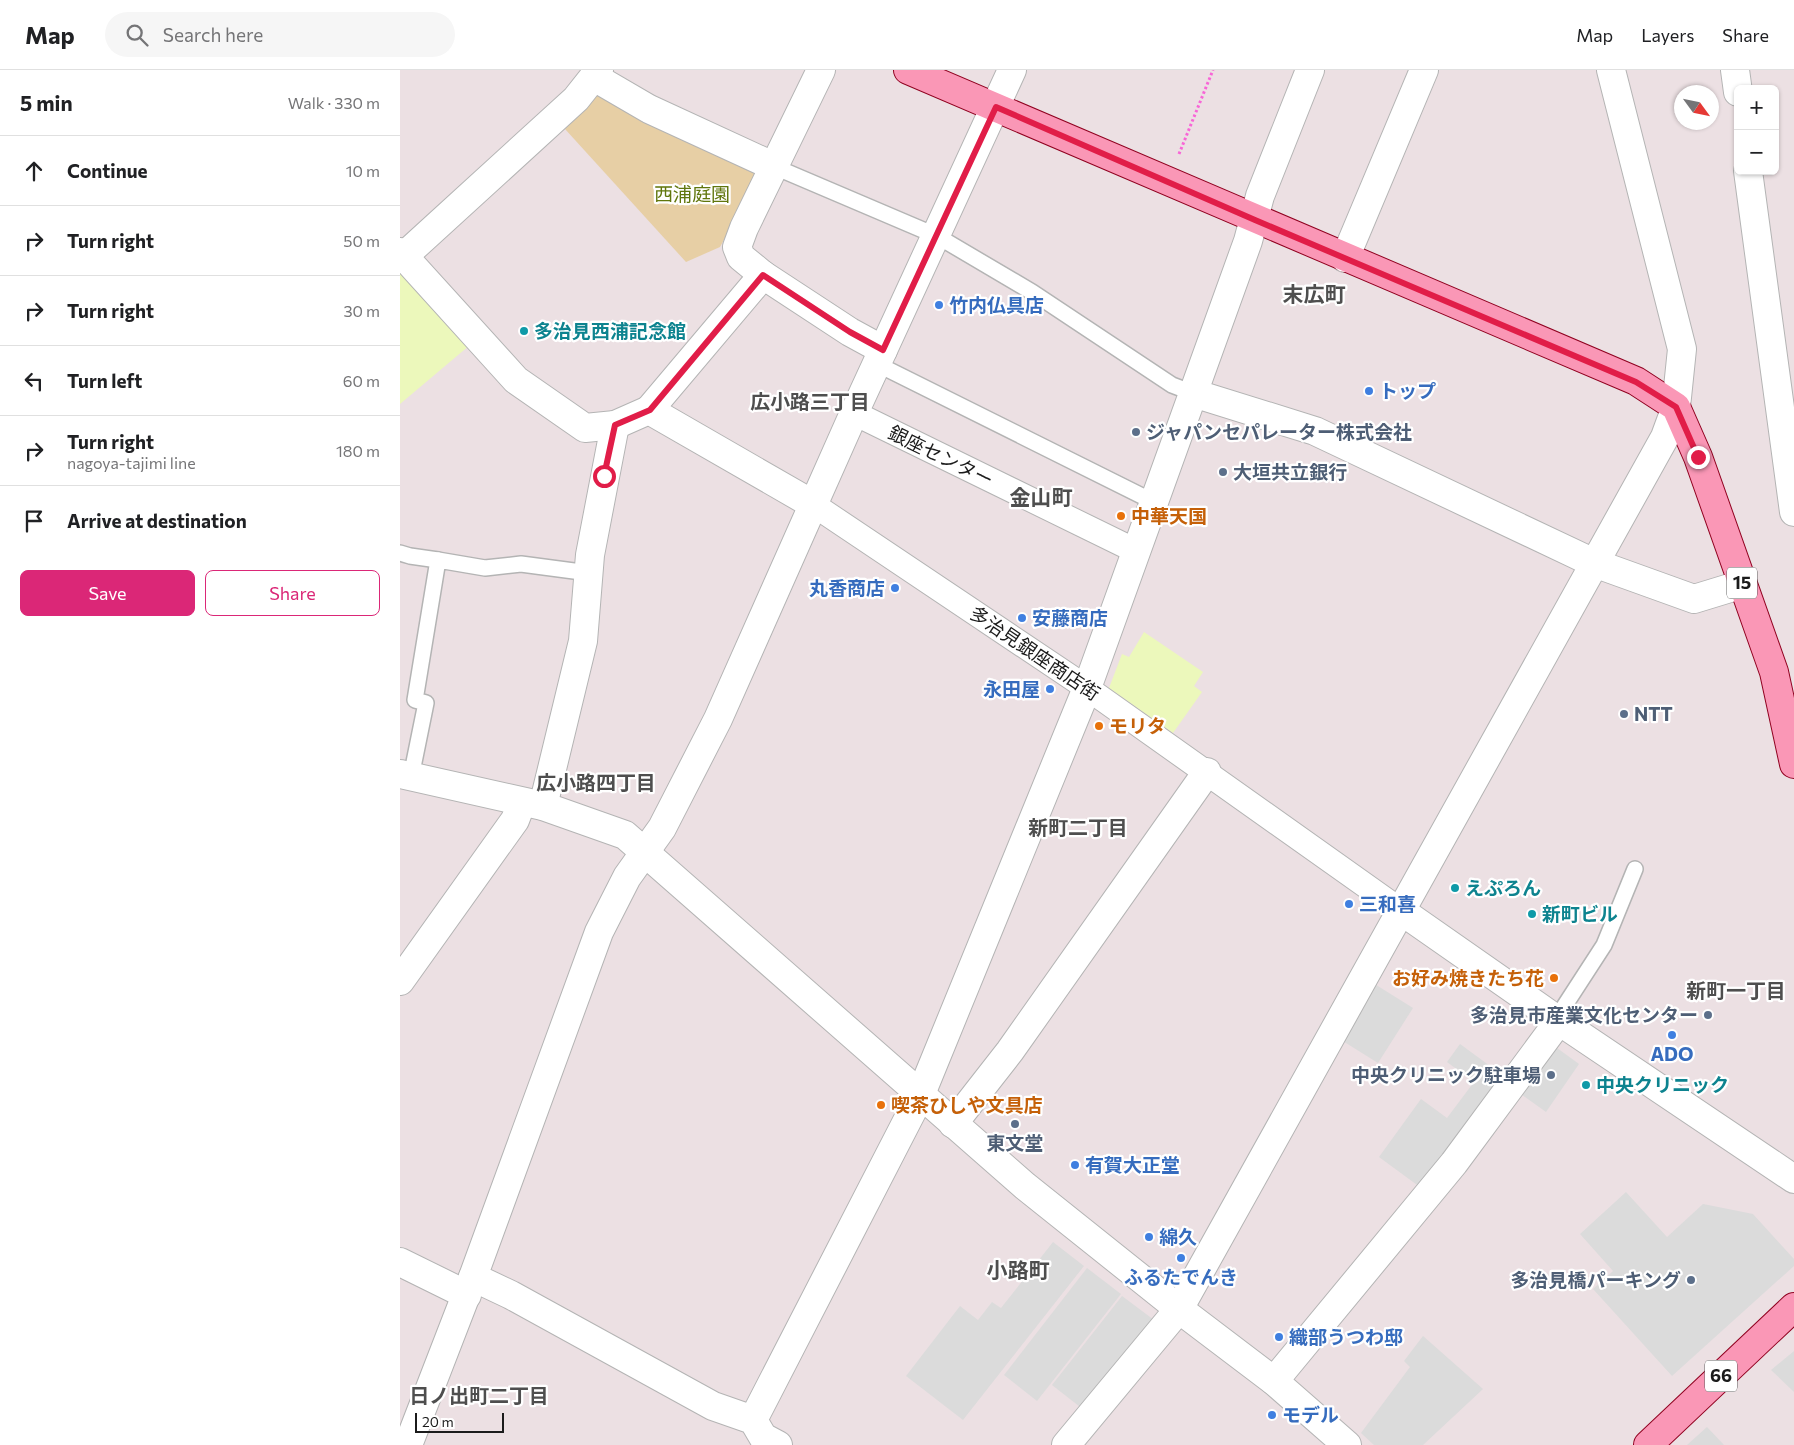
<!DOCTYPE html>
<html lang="en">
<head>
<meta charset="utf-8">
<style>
  body { margin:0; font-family:Commissioner,"Noto Sans JP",sans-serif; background:#f6f6f6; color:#202124 }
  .controls { position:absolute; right:15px; top:15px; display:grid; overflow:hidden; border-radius:8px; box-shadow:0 1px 4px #0004 }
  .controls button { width:45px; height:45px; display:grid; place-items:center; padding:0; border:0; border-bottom:1px solid #e0e0e0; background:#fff; color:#202124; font:25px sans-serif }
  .compass { position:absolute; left:1274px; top:15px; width:45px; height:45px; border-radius:50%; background:#fff; box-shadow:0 1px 4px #0004; rotate:123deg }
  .scale { position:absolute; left:15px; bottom:12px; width:89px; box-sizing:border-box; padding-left:5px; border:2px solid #1b1b1b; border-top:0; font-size:14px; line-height:18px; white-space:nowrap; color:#1b1b1b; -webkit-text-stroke:4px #fff; paint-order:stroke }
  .stop { position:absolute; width:15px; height:15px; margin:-11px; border:4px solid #e11d48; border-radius:50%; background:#fff }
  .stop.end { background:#e11d48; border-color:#fff; box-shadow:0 1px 5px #0008 }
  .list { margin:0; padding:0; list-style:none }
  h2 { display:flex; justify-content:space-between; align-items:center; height:65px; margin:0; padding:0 20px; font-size:21px }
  h2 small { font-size:16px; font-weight:400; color:#757577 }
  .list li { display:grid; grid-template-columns:32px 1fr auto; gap:15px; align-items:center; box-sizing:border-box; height:70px; padding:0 20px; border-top:1px solid #e0e0e0 }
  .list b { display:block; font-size:19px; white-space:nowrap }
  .list p { margin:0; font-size:16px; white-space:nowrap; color:#757577 }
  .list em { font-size:16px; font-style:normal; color:#757577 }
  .actions { display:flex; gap:10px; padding:15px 20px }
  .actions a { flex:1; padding:11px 0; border:1px solid #db2777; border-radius:8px; text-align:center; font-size:18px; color:#db2777 }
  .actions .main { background:#db2777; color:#fff }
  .icon { flex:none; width:28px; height:28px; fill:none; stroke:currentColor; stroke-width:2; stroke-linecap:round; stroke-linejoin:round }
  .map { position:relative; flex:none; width:1394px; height:1375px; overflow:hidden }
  header { display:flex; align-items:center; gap:30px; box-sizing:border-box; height:70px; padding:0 25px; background:#fff; border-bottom:1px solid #e0e0e0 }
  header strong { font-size:24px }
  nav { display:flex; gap:28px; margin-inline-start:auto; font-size:18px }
  .search { width:350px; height:45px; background:#f6f6f6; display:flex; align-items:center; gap:12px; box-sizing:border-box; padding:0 18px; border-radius:28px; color:#757577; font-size:19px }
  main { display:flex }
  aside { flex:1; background:#fff }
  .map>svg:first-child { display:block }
  .grass { fill:#e7cfa5 }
  .park { fill:#ecf8bb }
  .parking { fill:#dbdbdb }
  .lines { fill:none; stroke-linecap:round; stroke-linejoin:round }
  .service-casing { stroke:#b4b4b4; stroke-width:18 }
  .pedestrian-casing { stroke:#b4b4b4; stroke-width:26 }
  .minor-casing { stroke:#b4b4b4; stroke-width:30 }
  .tertiary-casing { stroke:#b4b4b4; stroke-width:30 }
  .primary-casing { stroke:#900220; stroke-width:30 }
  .path { stroke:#f866d7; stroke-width:3; stroke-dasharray:2.5 2.5; stroke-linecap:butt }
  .service { stroke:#fff; stroke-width:15 }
  .pedestrian { stroke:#fff; stroke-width:24 }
  .minor { stroke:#fff; stroke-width:28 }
  .tertiary { stroke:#fff; stroke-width:28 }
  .primary { stroke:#fa97b6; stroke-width:28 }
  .route { stroke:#e11d48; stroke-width:6 }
  .shop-dot { fill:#3f7fe0; stroke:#fff; stroke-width:2 }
  .culture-dot { fill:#0f9aa8; stroke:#fff; stroke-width:2 }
  .service-dot { fill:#5c6f8a; stroke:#fff; stroke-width:2 }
  .food-dot { fill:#e8710a; stroke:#fff; stroke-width:2 }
  .labels { text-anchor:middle; stroke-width:4.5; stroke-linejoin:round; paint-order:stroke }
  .shield { fill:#fff; stroke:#5f5f5f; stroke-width:1 }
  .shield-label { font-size:18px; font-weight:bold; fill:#1b1b1b }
  .park-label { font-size:19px; fill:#60760c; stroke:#fff }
  .shop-label { font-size:19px; font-weight:bold; fill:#366cbe; stroke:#fff; text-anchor:start }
  .culture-label { font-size:19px; font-weight:bold; fill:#0d838f; stroke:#fff; text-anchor:start }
  .service-label { font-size:19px; font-weight:bold; fill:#4e5e75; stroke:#fff; text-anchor:start }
  .street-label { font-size:19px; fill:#1b1b1b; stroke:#fff }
  .food-label { font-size:19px; font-weight:bold; fill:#c56008; stroke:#fff; text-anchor:start }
  .neighbourhood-label { font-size:20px; font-weight:bold; fill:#4e4e4e; stroke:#fff }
  .quarter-label { font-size:21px; font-weight:bold; fill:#4e4e4e; stroke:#fff }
</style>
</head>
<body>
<header>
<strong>Map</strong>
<div class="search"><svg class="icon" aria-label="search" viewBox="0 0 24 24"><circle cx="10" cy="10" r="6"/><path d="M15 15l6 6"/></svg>Search here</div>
<nav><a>Map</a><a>Layers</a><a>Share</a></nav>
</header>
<main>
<aside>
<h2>5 min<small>Walk · 330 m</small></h2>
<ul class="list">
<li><svg class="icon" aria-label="ahead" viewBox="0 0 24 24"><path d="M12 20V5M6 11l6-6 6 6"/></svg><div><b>Continue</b></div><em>10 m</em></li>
<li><svg class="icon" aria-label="right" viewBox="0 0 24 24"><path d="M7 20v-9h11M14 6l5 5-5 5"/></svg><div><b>Turn right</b></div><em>50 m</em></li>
<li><svg class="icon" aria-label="right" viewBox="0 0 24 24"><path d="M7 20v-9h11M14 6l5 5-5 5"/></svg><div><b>Turn right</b></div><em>30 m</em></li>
<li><svg class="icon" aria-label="left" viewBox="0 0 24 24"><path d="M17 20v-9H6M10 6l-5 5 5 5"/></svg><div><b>Turn left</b></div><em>60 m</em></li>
<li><svg class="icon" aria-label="right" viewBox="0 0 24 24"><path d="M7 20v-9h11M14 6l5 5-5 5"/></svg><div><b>Turn right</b><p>nagoya-tajimi line</p></div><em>180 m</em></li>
<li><svg class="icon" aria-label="arrive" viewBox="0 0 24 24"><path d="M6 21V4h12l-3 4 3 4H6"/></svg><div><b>Arrive at destination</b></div></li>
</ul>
<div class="actions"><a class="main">Save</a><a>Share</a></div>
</aside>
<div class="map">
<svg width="1394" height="1375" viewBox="0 0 1394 1375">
  <rect width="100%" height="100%" fill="#ece0e3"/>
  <path class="grass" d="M198 22 360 102 320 177 286 192 165 59Z"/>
  <g class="park">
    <path d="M0 198 70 275 0 334Z"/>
    <path d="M744 562 803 602 794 616 802 622 773 663 709 618 722 584 729 587Z"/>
  </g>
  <g class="parking">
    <path d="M973 913 1013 938 978 993 938 968Z"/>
    <path d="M1060 974 1105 1007 1024 1120 979 1087 1021 1029 1047 1048 1074 1012 1047 992Z"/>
    <path d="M1153 975 1179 994 1146 1042 1118 1022Z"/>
    <path d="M1226 1122 1267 1167 1303 1134 1353 1144 1394 1189V1196L1272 1306 1193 1219 1213 1201 1180 1164Z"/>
    <path d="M653 1172 684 1196 563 1350 506 1306 560 1236 578 1250 592 1232 601 1238Z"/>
    <path d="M687 1198 721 1224 637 1331 604 1305Z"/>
    <path d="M722 1226 754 1250 684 1340 652 1315Z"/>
    <path d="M1023 1266 1083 1319 1023 1375H974L961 1363 1010 1297 1004 1291Z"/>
    <path d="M1394 1281V1322L1371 1300Z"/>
    <path d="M1307 1357 1324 1375H1287Z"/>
  </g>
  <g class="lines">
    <g class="service-casing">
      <g id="service">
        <path d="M375 97 537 166 632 222 772 315 793 323"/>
        <path d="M477 294 754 432"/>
        <path d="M0 483 10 486 38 490"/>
        <path d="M11 707 26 633 15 630 38 490 85 498 121 494 189 503"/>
        <path d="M1156 949 1204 875 1235 799"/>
      </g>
    </g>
    <g class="pedestrian-casing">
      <g id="pedestrian">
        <path d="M454 343 736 481"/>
        <path d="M414 435 687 618 1000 840"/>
      </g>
    </g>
    <g class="minor-casing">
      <g id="minor">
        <path d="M421 0 344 158 337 177 341 187 363 205 450 262 483 280"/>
        <path d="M1335 0 1338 22"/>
        <path d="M194 7 249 39 375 97"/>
        <path d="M1348 101 1394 442"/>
        <path d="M0 182 116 310 185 358 215 355 249 340 414 435"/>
        <path d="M4 186 176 29 199 0"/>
        <path d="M945 188 1024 0"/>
        <path d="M793 323 915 361 1194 493 1294 529 1343 514"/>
        <path d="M249 340 363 205"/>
        <path d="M0 704 143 736 225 765 625 1116 779 1239 874 1311 947 1375"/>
        <path d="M143 736 183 571 190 485 215 355"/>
        <path d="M1000 840 1156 949 1394 1109"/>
        <path d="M0 911 115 750 122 732"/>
        <path d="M553 1054 610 981 807 702"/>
        <path d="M0 1192 67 1225"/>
        <path d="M874 1311 1054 1093 1159 951"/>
        <path d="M353 1350 521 1024 687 618 848 171 860 126 910 0"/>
        <path d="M378 1375 363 1367 353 1350 313 1336 111 1225 73 1207 199 862 227 807 262 758 318 649 454 343 612 0"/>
        <path d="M666 1375 779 1239 1265 367 1276 337 1282 279 1211 0"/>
      </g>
    </g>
    <g class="tertiary-casing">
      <path id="tertiary" d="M8 1375 73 1207"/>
    </g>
    <g class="primary-casing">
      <g id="primary">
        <path d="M508 0 1236 311 1276 337 1298 387 1374 602 1394 694"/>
        <path d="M1248 1375 1394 1237"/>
      </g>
    </g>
    <path class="path" d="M779 84 813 0"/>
    <use href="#service" class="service"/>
    <use href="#pedestrian" class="pedestrian"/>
    <use href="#minor" class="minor"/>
    <use href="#tertiary" class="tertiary"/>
    <use href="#primary" class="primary"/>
  </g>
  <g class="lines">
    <path class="route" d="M204 406 215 355 250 340 363 205 450 262 483 280 596 37 855 150 1236 312 1276 337 1298 387"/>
  </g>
  <g class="shop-dot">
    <circle cx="539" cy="235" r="5"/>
    <circle cx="969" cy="321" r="5"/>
    <circle cx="495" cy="518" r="5"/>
    <circle cx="622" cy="548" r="5"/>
    <circle cx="650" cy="619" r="5"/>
    <circle cx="949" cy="834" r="5"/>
    <circle cx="1272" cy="965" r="5"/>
    <circle cx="675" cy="1095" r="5"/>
    <circle cx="749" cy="1167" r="5"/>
    <circle cx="781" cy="1188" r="5"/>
    <circle cx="879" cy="1267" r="5"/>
    <circle cx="872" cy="1345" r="5"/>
  </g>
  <g class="culture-dot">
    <circle cx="124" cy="261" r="5"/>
    <circle cx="1055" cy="818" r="5"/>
    <circle cx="1132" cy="844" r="5"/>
    <circle cx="1186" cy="1015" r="5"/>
  </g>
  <g class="service-dot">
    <circle cx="736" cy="362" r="5"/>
    <circle cx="823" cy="402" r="5"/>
    <circle cx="1224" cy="644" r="5"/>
    <circle cx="1308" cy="945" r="5"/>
    <circle cx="1151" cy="1005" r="5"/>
    <circle cx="615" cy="1054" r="5"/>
    <circle cx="1291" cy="1210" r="5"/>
  </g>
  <g class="food-dot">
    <circle cx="721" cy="446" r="5"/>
    <circle cx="699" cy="656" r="5"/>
    <circle cx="1154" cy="908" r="5"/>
    <circle cx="481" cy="1035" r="5"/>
  </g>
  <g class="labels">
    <g class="shield">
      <rect x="1327" y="497.5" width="30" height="31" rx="4"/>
      <rect x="1305" y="1290.5" width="32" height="31" rx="4"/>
    </g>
    <g class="shield-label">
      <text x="1342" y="519">15</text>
      <text x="1321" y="1312">66</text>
    </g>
    <g class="park-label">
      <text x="292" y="131">西浦庭園</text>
    </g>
    <g class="shop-label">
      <text x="549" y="242">竹内仏具店</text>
      <text x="979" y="328">トップ</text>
      <text x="485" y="525" text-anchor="end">丸香商店</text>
      <text x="632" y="555">安藤商店</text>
      <text x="640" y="626" text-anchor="end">永田屋</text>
      <text x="959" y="841">三和喜</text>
      <text x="1272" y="991" text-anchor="middle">ADO</text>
      <text x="685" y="1102">有賀大正堂</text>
      <text x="759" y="1174">綿久</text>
      <text x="781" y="1214" text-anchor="middle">ふるたでんき</text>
      <text x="889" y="1274">織部うつわ邸</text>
      <text x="882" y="1352">モデル</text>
    </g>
    <g class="culture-label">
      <text x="134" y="268">多治見西浦記念館</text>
      <text x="1065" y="825">えぷろん</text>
      <text x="1142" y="851">新町ビル</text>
      <text x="1196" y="1022">中央クリニック</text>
    </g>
    <g class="service-label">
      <text x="746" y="369">ジャパンセパレーター株式会社</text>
      <text x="833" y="409">大垣共立銀行</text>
      <text x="1234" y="651">NTT</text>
      <text x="1298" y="952" text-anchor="end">多治見市産業文化センター</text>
      <text x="1141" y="1012" text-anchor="end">中央クリニック駐車場</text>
      <text x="615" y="1080" text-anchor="middle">東文堂</text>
      <text x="1281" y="1217" text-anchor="end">多治見橋パーキング</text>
    </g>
    <g class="street-label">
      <text transform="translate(541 386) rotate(26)" y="7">銀座センター</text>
      <text transform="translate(635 583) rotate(34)" y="7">多治見銀座商店街</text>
    </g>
    <g class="food-label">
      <text x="731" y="453">中華天国</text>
      <text x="709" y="663">モリタ</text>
      <text x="1144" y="915" text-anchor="end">お好み焼きたち花</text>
      <text x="491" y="1042">喫茶ひしや文具店</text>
    </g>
    <g class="neighbourhood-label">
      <text x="410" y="339">広小路三丁目</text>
      <text x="196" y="720">広小路四丁目</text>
      <text x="678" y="765">新町二丁目</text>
      <text x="1336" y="928">新町一丁目</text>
      <text x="79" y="1333">日ノ出町二丁目</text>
    </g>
    <g class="quarter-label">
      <text x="914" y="232">末広町</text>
      <text x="641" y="435">金山町</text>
      <text x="618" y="1208">小路町</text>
    </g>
  </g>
</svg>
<div class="controls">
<button>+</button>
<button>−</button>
</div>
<svg class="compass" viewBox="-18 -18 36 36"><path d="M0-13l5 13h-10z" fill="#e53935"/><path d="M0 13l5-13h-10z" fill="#757577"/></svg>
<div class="scale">20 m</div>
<div class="stop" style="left:204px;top:406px"></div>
<div class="stop end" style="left:1298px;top:387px"></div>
</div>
</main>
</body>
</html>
